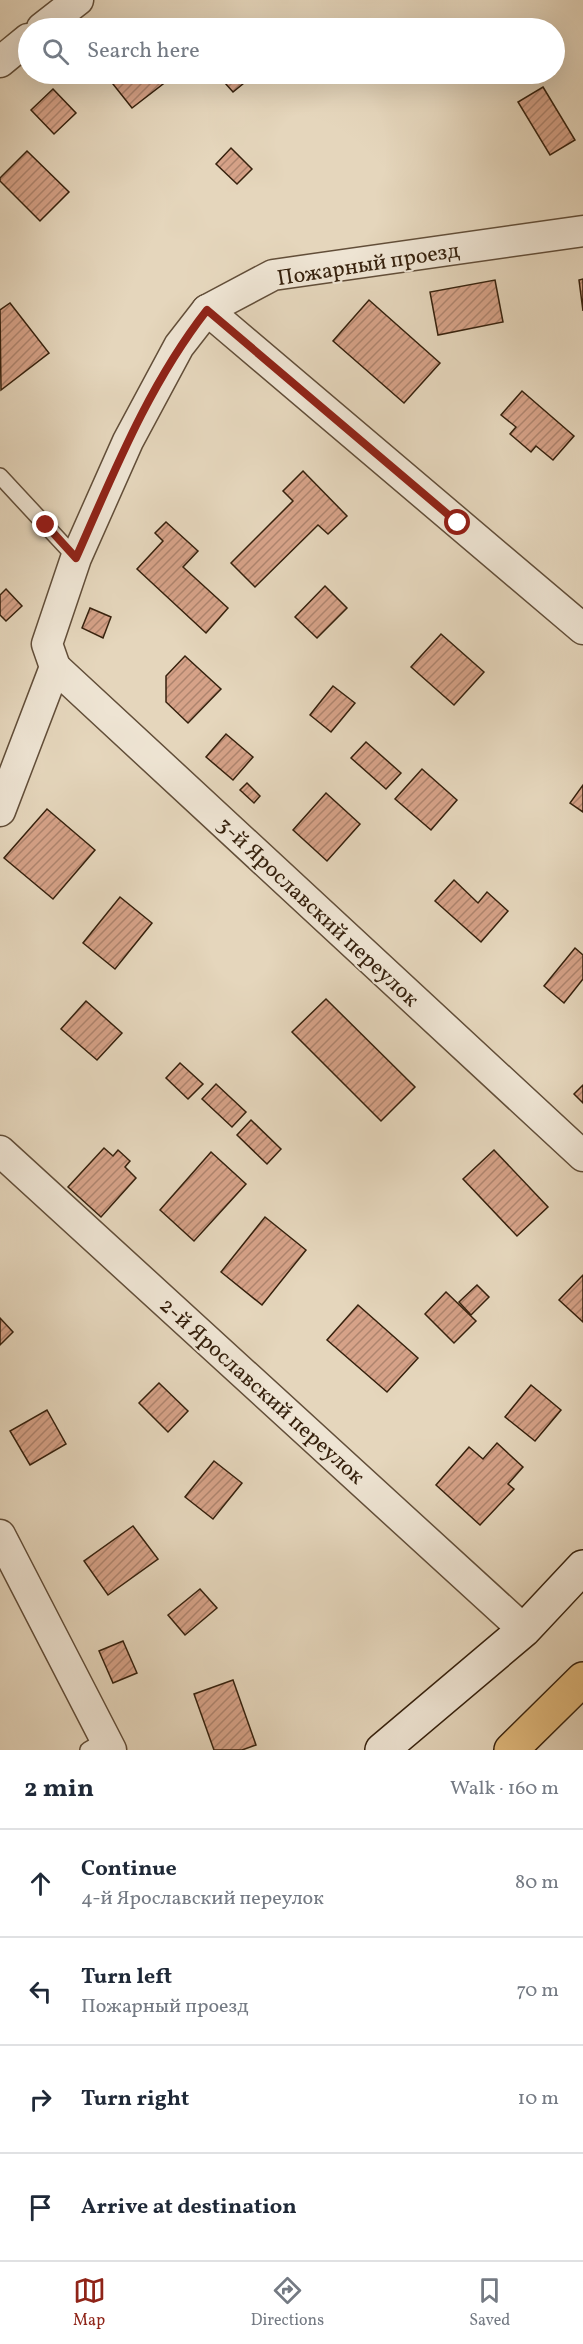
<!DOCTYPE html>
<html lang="en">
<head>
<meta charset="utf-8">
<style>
  body { margin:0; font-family:Vollkorn,serif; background:#f6f6f7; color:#1f2937 }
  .stop { position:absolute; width:18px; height:18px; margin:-14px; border:4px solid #8f2418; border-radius:50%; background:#fff }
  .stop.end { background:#8f2418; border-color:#fff; box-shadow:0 2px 6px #0008 }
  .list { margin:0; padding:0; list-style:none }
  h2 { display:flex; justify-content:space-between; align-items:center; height:78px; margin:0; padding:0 24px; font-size:26px }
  h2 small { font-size:20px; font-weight:400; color:#747a83 }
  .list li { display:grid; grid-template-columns:39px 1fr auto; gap:18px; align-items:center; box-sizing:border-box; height:108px; padding:0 24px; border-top:2px solid #e0e1e3 }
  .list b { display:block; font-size:22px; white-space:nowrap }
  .list p { margin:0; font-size:20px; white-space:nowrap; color:#747a83 }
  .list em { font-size:20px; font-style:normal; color:#747a83 }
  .icon { flex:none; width:33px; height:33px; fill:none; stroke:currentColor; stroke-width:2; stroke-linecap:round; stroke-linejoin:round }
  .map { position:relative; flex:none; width:583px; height:1750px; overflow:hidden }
  .search { position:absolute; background:#fff; box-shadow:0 6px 24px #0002; left:18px; right:18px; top:18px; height:66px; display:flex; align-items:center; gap:15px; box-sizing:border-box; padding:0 21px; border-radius:33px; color:#747a83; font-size:22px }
  .sheet { height:510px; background:#fff }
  nav { display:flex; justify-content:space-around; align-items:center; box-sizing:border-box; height:84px; border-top:2px solid #e0e1e3; background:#fff; font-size:16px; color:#747a83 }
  nav a { display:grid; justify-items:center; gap:3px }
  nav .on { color:#8f2418 }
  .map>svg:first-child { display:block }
  .building { fill:url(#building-hatch); stroke:#36210d; stroke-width:1.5 }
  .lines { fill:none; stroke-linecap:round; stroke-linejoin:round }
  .lane-casing { stroke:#624e39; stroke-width:18 }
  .street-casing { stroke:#624e39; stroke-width:33 }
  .secondary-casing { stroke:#36210d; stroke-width:36 }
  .highway-casing { stroke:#36210d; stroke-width:36 }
  .lane { stroke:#eee4d3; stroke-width:15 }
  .street { stroke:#eee4d3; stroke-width:30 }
  .secondary { stroke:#eee4d3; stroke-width:33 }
  .highway { stroke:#e2bb7e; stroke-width:33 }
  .route { stroke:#8f2418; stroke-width:8 }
  .labels { text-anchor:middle; stroke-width:4.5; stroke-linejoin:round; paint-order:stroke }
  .street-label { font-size:22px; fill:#36210d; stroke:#eee4d3 }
</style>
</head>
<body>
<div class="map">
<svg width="583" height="1750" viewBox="0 0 583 1750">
  <defs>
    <pattern id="building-hatch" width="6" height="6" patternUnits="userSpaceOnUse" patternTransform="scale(1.5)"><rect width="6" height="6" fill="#d6a288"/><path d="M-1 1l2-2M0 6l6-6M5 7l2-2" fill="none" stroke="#ae846e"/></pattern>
  </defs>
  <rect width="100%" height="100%" fill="#e5d6bc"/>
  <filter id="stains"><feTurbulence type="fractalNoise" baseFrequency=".00333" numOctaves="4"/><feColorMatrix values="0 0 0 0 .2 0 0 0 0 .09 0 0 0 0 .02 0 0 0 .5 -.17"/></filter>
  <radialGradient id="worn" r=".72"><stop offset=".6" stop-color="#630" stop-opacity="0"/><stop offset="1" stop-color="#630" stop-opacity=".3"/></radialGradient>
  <g class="building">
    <path d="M105 74H176L132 108Z"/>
    <path d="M217 74H255L233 92Z"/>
    <path d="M543 87 575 140 550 155 518 102Z"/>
    <path d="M53 89 76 113 54 134 31 110Z"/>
    <path d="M231 148 252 169 237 184 216 164Z"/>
    <path d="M27 151 69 192 40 221 0 181V178Z"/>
    <path d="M583 279V311L579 280Z"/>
    <path d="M495 280 503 322 438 335 430 292Z"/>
    <path d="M369 300 440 363 404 403 333 341Z"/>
    <path d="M10 303 49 353 1 390 0 310Z"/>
    <path d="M522 391 574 436 553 460 536 446 531 452 510 434 516 427 501 415Z"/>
    <path d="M303 471 347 516 328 534 318 525 255 587 231 563 293 501 283 491Z"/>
    <path d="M166 522 198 551 183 567 228 608 206 633 137 569 163 541 155 533Z"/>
    <path d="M325 586 347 608 317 638 295 617Z"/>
    <path d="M6 589 22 606 6 621 0 615V595Z"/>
    <path d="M90 608 111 617 103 638 82 628Z"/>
    <path d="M441 634 484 672 454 705 411 667Z"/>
    <path d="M185 656 221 689 188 723 166 702V676Z"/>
    <path d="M333 686 355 703 331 732 310 715Z"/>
    <path d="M226 734 253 757 233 780 206 757Z"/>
    <path d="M366 742 401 773 386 789 351 758Z"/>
    <path d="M422 769 457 800 431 830 395 799Z"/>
    <path d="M247 783 260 796 254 803 240 790Z"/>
    <path d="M583 785V812L570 803Z"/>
    <path d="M326 793 360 824 327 861 293 830Z"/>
    <path d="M47 809 95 850 53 899 4 858Z"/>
    <path d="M454 880 478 903 487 892 508 911 481 942 435 901Z"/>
    <path d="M120 897 152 923 115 969 83 943Z"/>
    <path d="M575 948 583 955V979L564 1003 544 986Z"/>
    <path d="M326 999 415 1087 381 1121 292 1032Z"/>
    <path d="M86 1001 122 1033 97 1060 61 1029Z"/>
    <path d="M180 1063 203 1084 188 1099 166 1078Z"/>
    <path d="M216 1084 246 1112 232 1127 202 1099Z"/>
    <path d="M583 1085V1103L574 1094Z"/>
    <path d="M251 1120 281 1149 267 1164 237 1135Z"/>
    <path d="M104 1148 113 1156 118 1150 130 1161 125 1167 136 1178 101 1217 68 1187Z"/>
    <path d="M494 1150 548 1207 517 1236 463 1179Z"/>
    <path d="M211 1152 246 1184 194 1241 160 1210Z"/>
    <path d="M265 1217 306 1250 262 1305 221 1272Z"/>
    <path d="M583 1275V1322L559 1300Z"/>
    <path d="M477 1285 489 1297 471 1315 459 1302Z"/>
    <path d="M446 1292 476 1321 454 1343 425 1314Z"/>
    <path d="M358 1305 418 1358 387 1392 327 1340Z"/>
    <path d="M0 1318 13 1332 0 1345Z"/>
    <path d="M159 1383 188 1411 168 1432 139 1403Z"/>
    <path d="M531 1385 561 1410 535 1441 505 1417Z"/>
    <path d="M47 1410 66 1444 30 1465 10 1431Z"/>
    <path d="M497 1443 523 1467 508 1484 514 1489 480 1525 436 1485 469 1447 483 1459Z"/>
    <path d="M214 1461 242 1483 213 1519 185 1497Z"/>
    <path d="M133 1526 158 1559 108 1595 84 1561Z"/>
    <path d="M200 1589 217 1608 185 1635 168 1615Z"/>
    <path d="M123 1641 137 1673 113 1683 99 1651Z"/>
    <path d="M233 1680 256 1745 242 1750H214L194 1694Z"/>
  </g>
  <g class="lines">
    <g class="lane-casing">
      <g id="lane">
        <path d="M0 476 76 558"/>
        <path d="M88 1750 105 1740"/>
      </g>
    </g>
    <g class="street-casing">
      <g id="street">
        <path d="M42 28 78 0"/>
        <path d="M0 62 28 39"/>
        <path d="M207 310 583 629"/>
        <path d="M55 667 583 1156"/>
        <path d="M0 811 55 667 47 644 76 558 128 441 179 346 207 310 273 275 583 231"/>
        <path d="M0 1151 524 1630"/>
        <path d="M0 1535 111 1750"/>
      </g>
    </g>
    <g class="secondary-casing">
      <path id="secondary" d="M382 1750 524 1630 583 1567"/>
    </g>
    <g class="highway-casing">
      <path id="highway" d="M511 1750 583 1679"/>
    </g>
    <use href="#lane" class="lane"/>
    <use href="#street" class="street"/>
    <use href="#secondary" class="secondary"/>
    <use href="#highway" class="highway"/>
  </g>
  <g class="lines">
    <path class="route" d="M46 525 76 558C114 472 149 384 207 310L458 523"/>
  </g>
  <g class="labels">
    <g class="street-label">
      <text transform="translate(368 263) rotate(-9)" y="8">Пожарный проезд</text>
      <text transform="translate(319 911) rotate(43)" y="8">3-й Ярославский переулок</text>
      <text transform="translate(263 1390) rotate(42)" y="8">2-й Ярославский переулок</text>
    </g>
  </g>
  <rect width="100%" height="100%" filter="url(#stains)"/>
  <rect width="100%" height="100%" fill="url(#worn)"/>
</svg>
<div class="stop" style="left:458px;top:523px"></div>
<div class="stop end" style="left:46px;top:525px"></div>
<div class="search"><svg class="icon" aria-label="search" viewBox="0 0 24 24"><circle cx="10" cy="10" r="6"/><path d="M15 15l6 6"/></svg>Search here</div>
</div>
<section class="sheet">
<h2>2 min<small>Walk · 160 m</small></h2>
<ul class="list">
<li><svg class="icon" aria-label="ahead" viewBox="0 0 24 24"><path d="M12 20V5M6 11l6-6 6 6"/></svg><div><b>Continue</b><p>4-й Ярославский переулок</p></div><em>80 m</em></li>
<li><svg class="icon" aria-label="left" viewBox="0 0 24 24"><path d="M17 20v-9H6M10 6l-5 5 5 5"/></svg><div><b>Turn left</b><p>Пожарный проезд</p></div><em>70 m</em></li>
<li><svg class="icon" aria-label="right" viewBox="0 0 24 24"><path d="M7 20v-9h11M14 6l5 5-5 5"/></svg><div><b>Turn right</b></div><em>10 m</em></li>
<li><svg class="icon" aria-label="arrive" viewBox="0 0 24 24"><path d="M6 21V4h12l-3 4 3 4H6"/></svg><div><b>Arrive at destination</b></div></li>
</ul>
</section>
<nav>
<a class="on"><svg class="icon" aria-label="map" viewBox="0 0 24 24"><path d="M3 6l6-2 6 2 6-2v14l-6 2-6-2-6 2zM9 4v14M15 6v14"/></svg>Map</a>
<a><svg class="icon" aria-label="directions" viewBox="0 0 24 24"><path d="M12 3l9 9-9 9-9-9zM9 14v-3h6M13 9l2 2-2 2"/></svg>Directions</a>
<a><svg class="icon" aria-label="saved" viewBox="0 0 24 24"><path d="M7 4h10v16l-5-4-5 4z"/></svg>Saved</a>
</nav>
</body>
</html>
